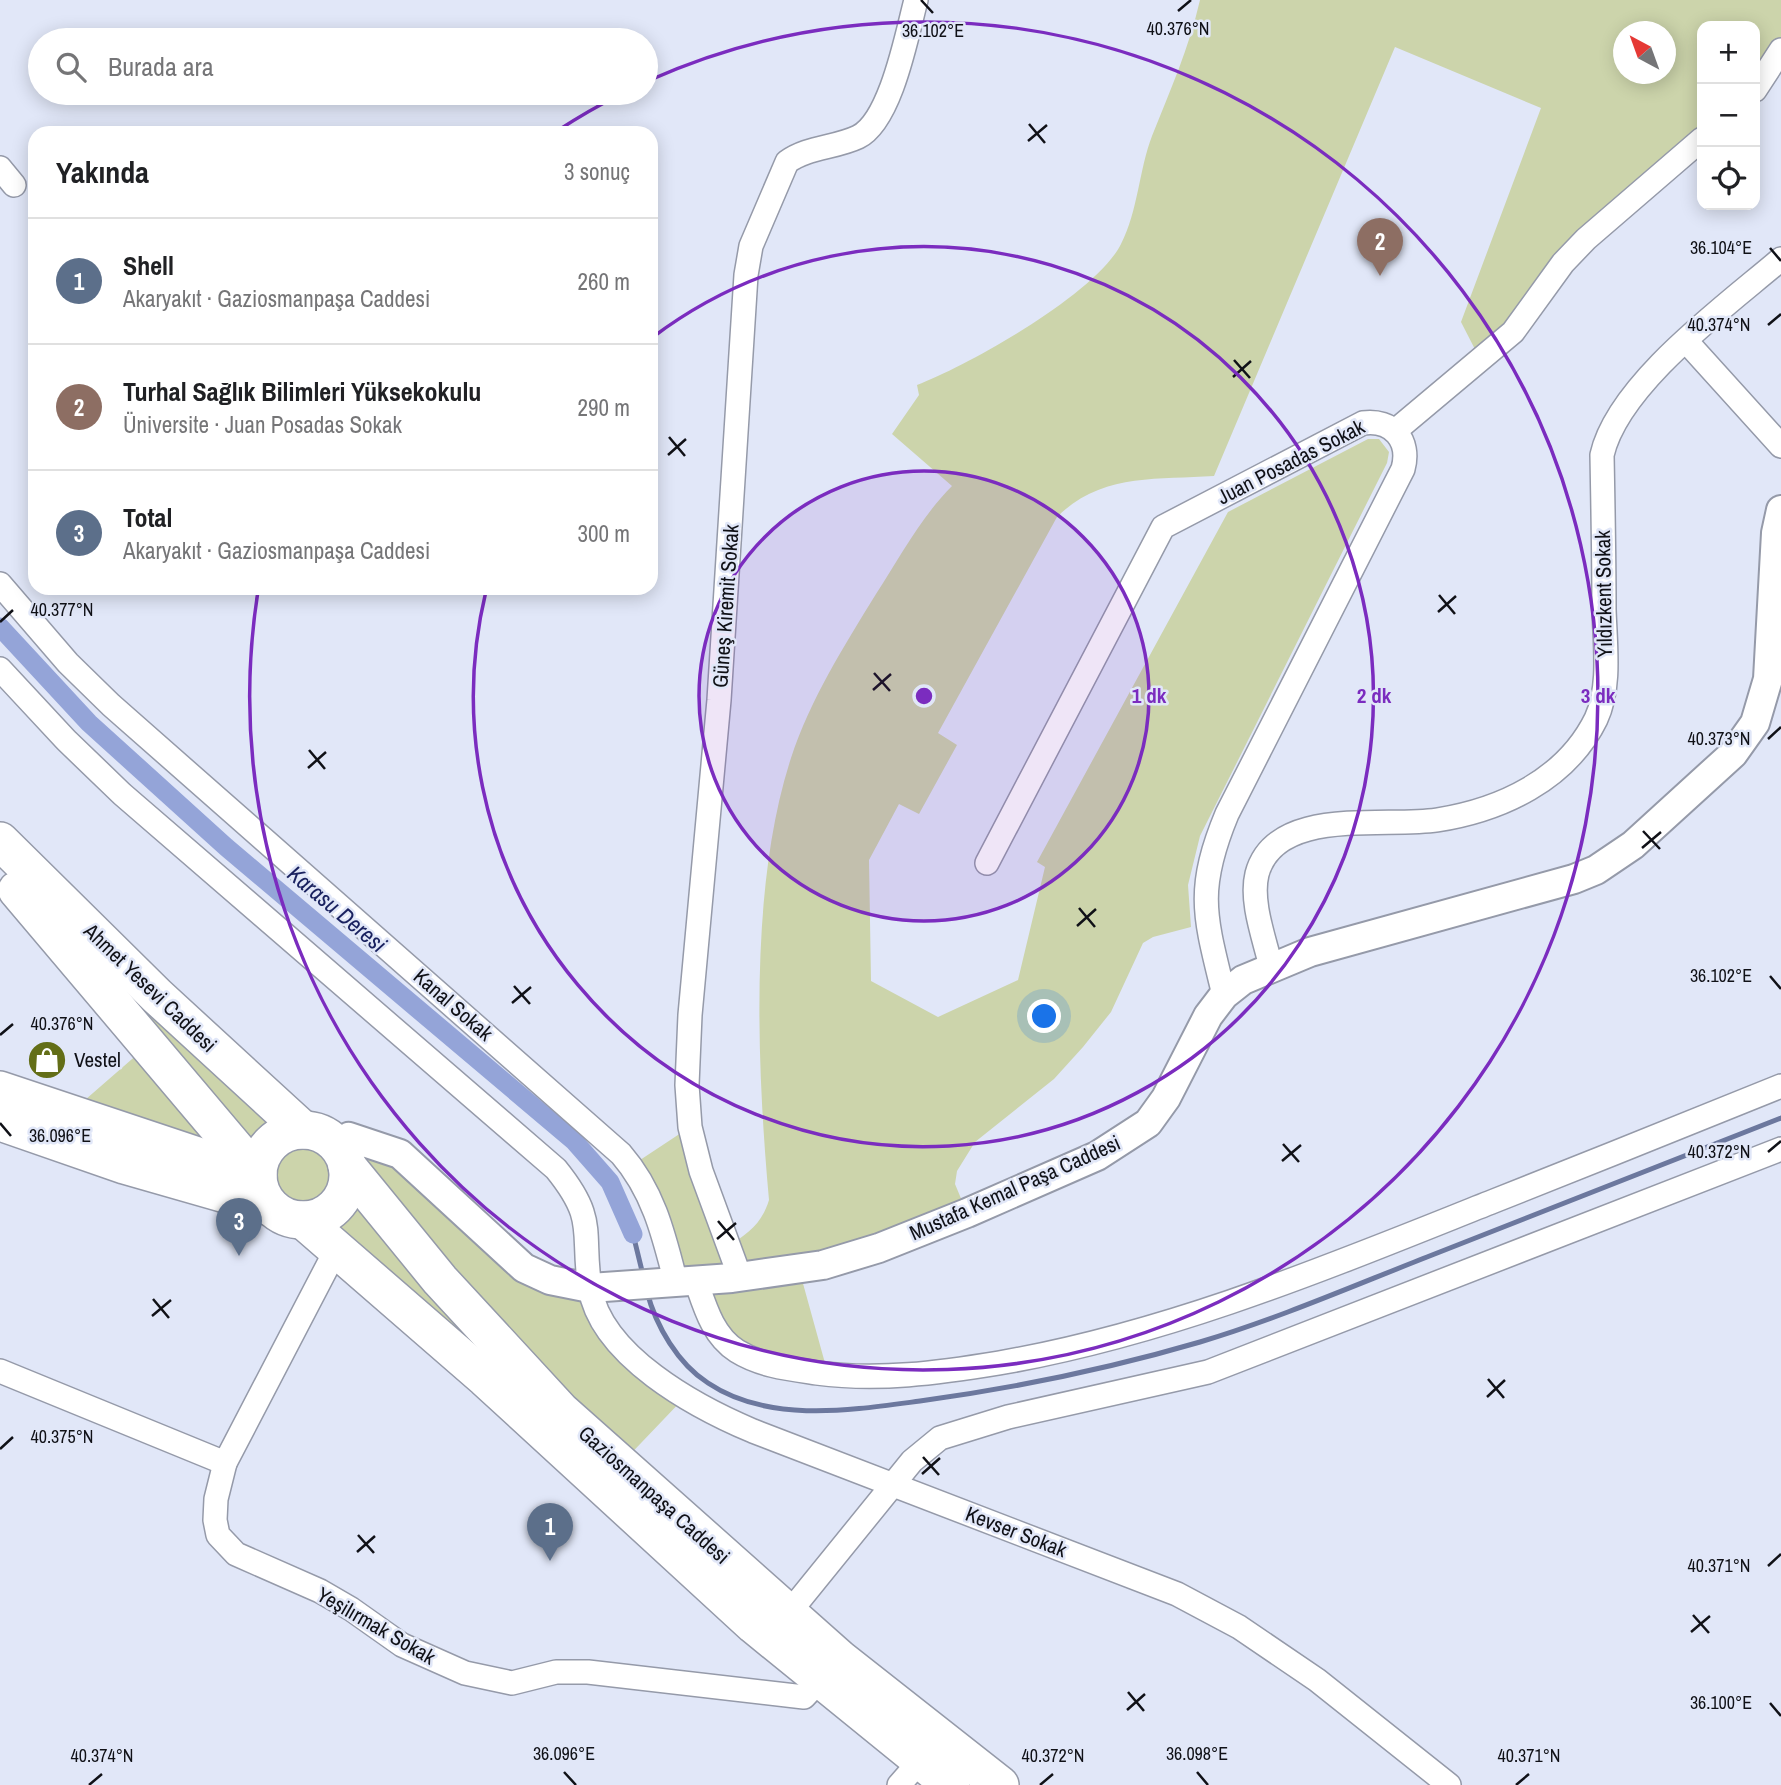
<!DOCTYPE html>
<html lang="tr">
<head>
<meta charset="utf-8">
<style>
  body { margin:0; font-family:"Archivo Narrow",sans-serif; background:#f2f2f2; color:#202124 }
  .controls { position:absolute; right:21px; top:21px; display:grid; overflow:hidden; border-radius:14px; box-shadow:0 4px 18px #0003 }
  .controls button { width:63px; height:63px; display:grid; place-items:center; padding:0; border:0; border-bottom:2px solid #e0e0e0; background:#fff; color:#202124; font:35px sans-serif }
  .compass { position:absolute; left:1613px; top:21px; width:63px; height:63px; border-radius:50%; background:#fff; box-shadow:0 4px 18px #0003; rotate:319deg }
  .you { position:absolute; left:1045px; top:1017px; width:24px; height:24px; margin:-18px; border:5px solid #fff; border-radius:50%; background:#1a73e8; box-shadow:0 0 0 10px #1a73e833 }
  .badge { display:grid; place-items:center; width:46px; height:46px; border-radius:50%; background:#636e17; color:#fff; font-size:23px; font-weight:700 }
  .pin { position:absolute; translate:-50% -58px; filter:drop-shadow(0 2px 4px #0008) }
  .pin::after { content:''; position:absolute; top:37px; width:24px; height:21px; background:inherit; clip-path:polygon(0 0,100% 0,50% 100%) }
  .list { margin:0; padding:0; list-style:none }
  h2 { display:flex; justify-content:space-between; align-items:center; height:91px; margin:0; padding:0 28px; font-size:30px }
  h2 small { font-size:23px; font-weight:400; color:#757577 }
  .list li { display:grid; grid-template-columns:46px 1fr auto; gap:21px; align-items:center; box-sizing:border-box; height:126px; padding:0 28px; border-top:2px solid #e0e0e0 }
  .list b { display:block; font-size:26px; white-space:nowrap }
  .list p { margin:0; font-size:23px; white-space:nowrap; color:#757577 }
  .list em { font-size:23px; font-style:normal; color:#757577 }
  .icon { flex:none; width:38px; height:38px; fill:none; stroke:currentColor; stroke-width:2; stroke-linecap:round; stroke-linejoin:round }
  .map { position:relative; flex:none; width:1781px; height:1785px; overflow:hidden }
  .search { position:absolute; background:#fff; box-shadow:0 4px 18px #0003; left:28px; top:28px; width:630px; height:77px; display:flex; align-items:center; gap:18px; box-sizing:border-box; padding:0 24px; border-radius:38px; color:#757577; font-size:26px }
  .panel { position:absolute; background:#fff; box-shadow:0 4px 18px #0003; left:28px; top:126px; width:630px; height:469px; border-radius:21px }
  .map>svg:first-child { display:block }
  .green { fill:#ccd4ab; fill-rule:evenodd }
  .lines { fill:none; stroke-linecap:round; stroke-linejoin:round }
  .stream { stroke:#6c789e; stroke-width:5 }
  .canal { stroke:#94a4d8; stroke-width:19 }
  .minor-casing { stroke:#959aa9; stroke-width:26 }
  .tertiary-casing { stroke:#959aa9; stroke-width:32 }
  .primary-casing { stroke:#959aa9; stroke-width:38 }
  .trunk-casing { stroke:#959aa9; stroke-width:40 }
  .minor { stroke:#fff; stroke-width:23 }
  .tertiary { stroke:#fff; stroke-width:28 }
  .primary { stroke:#fff; stroke-width:35 }
  .trunk { stroke:#fff; stroke-width:37 }
  .ticks { fill:none; stroke:#101117; stroke-width:2.5 }
  .ring { fill:none; stroke:#7b2cbf; stroke-width:3.5 }
  .labels { text-anchor:middle; stroke-width:5; stroke-linejoin:round; paint-order:stroke }
  .street-label { font-size:21px; fill:#101117; stroke:#e1e7f8 }
  .poi-label { font-size:21px; fill:#101117; stroke:#e1e7f8; text-anchor:start }
  .water-label { font-size:23px; font-style:italic; fill:#19215f; stroke:#e1e7f8 }
  .ticks-label { font-size:18px; text-anchor:middle; fill:#101117; stroke:#e1e7f8; stroke-width:5; stroke-linejoin:round; paint-order:stroke }
  .centre { fill:#7b2cbf; stroke:#e1e7f8; stroke-width:3.5 }
  .ring-label { font-size:21px; text-anchor:middle; font-weight:bold; fill:#7b2cbf; stroke:#e1e7f8; stroke-width:5; stroke-linejoin:round; paint-order:stroke }
</style>
</head>
<body>
<div class="map">
<svg width="1781" height="1785" viewBox="0 0 1781 1785">
  <rect width="100%" height="100%" fill="#e1e7f8"/>
  <g class="green">
    <path d="M1200 0H1781V50L1755 90V26H1702V139L1604 222 1481 361 1461 322 1541 108 1395 47 1214 476C1156 480 1101 473 1057 517L938 733 957 745 919 814 899 804 869 860 871 981 938 1017 1018 980 1045 867 1037 862 1228 512 1368 439H1379L1389 452 1387 463 1200 836 1188 885 1191 927 1153 937 1143 943 1111 1012 1083 1047 1054 1079 975 1142 957 1171 955 1184 967 1213 799 1269 828 1374 735 1350 696 1281 676 1283 631 1166 690 1127 729 1245C748 1234 762 1223 769 1200 757 1066 749 887 791 758 810 700 844 646 876 594 900 557 921 517 952 486L892 434 919 395 917 385C969 365 1096 294 1121 244 1138 211 1139 170 1152 136 1170 91 1189 48 1200 0ZM1624 32H1666V74H1624Z"/>
    <path d="M94 934 313 1132 331 1141 400 1154 495 1244 570 1286 685 1397 620 1465 485 1378 303 1220 70 1113 147 1046Z"/>
  </g>
  <g class="lines">
    <g class="stream">
      <path d="M633 1234 643 1275"/>
      <path d="M647 1292C656 1326 678 1364 708 1383 769 1424 853 1410 920 1401 1015 1388 1108 1369 1200 1342 1277 1319 1353 1286 1427 1257 1545 1210 1663 1164 1781 1118"/>
    </g>
    <path class="canal" d="M0 627 89 723 226 847 574 1141 610 1182 633 1234"/>
    <g class="minor-casing">
      <g id="minor">
        <path d="M1755 90 1781 50"/>
        <path d="M0 168 14 185"/>
        <path d="M1686 341 1781 446"/>
        <path d="M1395 431 1513 332 1563 263 1586 239 1702 139"/>
        <path d="M0 584 68 663 111 705 621 1154C654 1192 664 1236 676 1283"/>
        <path d="M0 669 66 740 122 794 556 1169C598 1221 581 1231 590 1288 601 1356 696 1407 753 1431L1177 1594 1239 1627 1317 1680 1449 1785"/>
        <path d="M987 863 1163 527 1363 423C1392 419 1411 440 1403 469L1227 814C1195 891 1205 917 1224 995"/>
        <path d="M1271 967C1265 940 1250 902 1257 874 1275 806 1384 828 1437 820 1501 810 1566 780 1596 719 1611 687 1605 644 1604 609 1604 558 1603 507 1602 455 1618 384 1726 306 1781 259"/>
        <path d="M740 1277 701 1171 690 1127 687 1085 690 1015 719 700 746 275 751 246 787 162C807 147 835 148 858 137 891 121 907 34 916 0"/>
        <path d="M696 1281C705 1307 713 1336 737 1351 761 1366 790 1369 817 1373 879 1381 938 1373 999 1363 1172 1333 1333 1265 1494 1201 1590 1163 1685 1125 1781 1086"/>
        <path d="M0 1371 225 1463 337 1248"/>
        <path d="M225 1463 216 1499 215 1520 218 1535 236 1554 320 1591 351 1609 402 1645 465 1673 512 1683 556 1672H588L804 1697 819 1681"/>
        <path d="M788 1614 912 1461 940 1438 1008 1417 1208 1372 1781 1149"/>
        <path d="M899 1785 920 1761"/>
      </g>
    </g>
    <g class="tertiary-casing">
      <path id="tertiary" d="M338 1148 349 1137 400 1154 524 1268 550 1280 590 1288 732 1278 823 1265 879 1248 967 1213 1097 1156 1148 1123 1166 1098 1208 1016 1224 995 1243 980 1310 952 1574 879 1596 870 1633 845 1733 754 1755 723 1768 679 1776 533 1781 510"/>
    </g>
    <g class="primary-casing">
      <g id="primary">
        <path d="M0 1089 258 1175"/>
        <path d="M0 1123 124 1166 271 1208"/>
      </g>
    </g>
    <g class="trunk-casing">
      <g id="trunk">
        <path d="M0 841 157 996 303 1130"/>
        <path d="M17 890 258 1175"/>
        <circle cx="303" cy="1175" r="45"/>
        <path d="M347 1166 440 1280 561 1411 840 1659 1000 1785"/>
        <path d="M303 1220 485 1378 754 1625 951 1785"/>
      </g>
    </g>
    <use href="#minor" class="minor"/>
    <use href="#tertiary" class="tertiary"/>
    <use href="#primary" class="primary"/>
    <use href="#trunk" class="trunk"/>
  </g>
  <path class="ticks" d="M921 0 933 13M1178 11 1191 0M1029 124 1045 143M1028 141 1047 125M1770 248 1781 261M1768 325 1781 314M1234 360 1250 378M1233 377 1251 361M669 437 685 456M668 455 686 439M1439 595 1455 614M1438 612 1456 596M0 622 13 610M874 673 890 691M873 690 891 674M1768 739 1781 727M309 750 325 769M308 768 326 752M1643 831 1660 849M1642 848 1661 832M1079 908 1095 927M1077 926 1096 909M1770 976 1781 989M514 986 530 1004M512 1003 531 987M0 1035 13 1024M0 1123 11 1136M1283 1144 1299 1162M1768 1152 1781 1141M1282 1161 1301 1145M718 1221 734 1240M717 1239 736 1223M153 1299 169 1318M152 1316 171 1300M1488 1379 1504 1398M1487 1397 1505 1380M0 1449 13 1437M923 1457 939 1475M922 1474 940 1458M358 1535 374 1553M357 1552 375 1536M1768 1566 1781 1554M1693 1615 1709 1633M1691 1632 1710 1616M1128 1692 1144 1711M1770 1703 1781 1716M1127 1710 1145 1694M564 1772 576 1785M1197 1772 1208 1785M89 1785 102 1774M1040 1785 1053 1774M1516 1785 1529 1774"/>
  <circle cx="924" cy="696" r="225" fill="#7b2cbf" fill-opacity=".12"/>
  <g class="ring">
    <circle cx="924" cy="696" r="225"/>
    <path d="M653 337A450 450 0 1 1 486 591"/>
    <path d="M557 131A674 674 0 0 1 623 93M650 80A674 674 0 1 1 258 591"/>
  </g>
  <defs>
    <g id="shop-disc" transform="scale(2.0125)"><circle r="9.5" fill="#636e17" stroke="#e1e7f8"/><path d="M-5-2.5h2.3a2.7 3.5 0 0 1 5.4 0H5L5.5 6h-11ZM-1.5-2.5h3a1.5 2.3 0 0 0-3 0Z" fill="#fff"/></g>
  </defs>
  <g fill-rule="evenodd">
    <use href="#shop-disc" x="47" y="1060"/>
  </g>
  <g class="labels">
    <g class="street-label">
      <text transform="translate(1291 462) rotate(-27)" y="7">Juan Posadas Sokak</text>
      <text transform="translate(1604 594) rotate(-91)" y="7">Yıldızkent Sokak</text>
      <text transform="translate(726 606) rotate(-86)" y="7">Güneş Kiremit Sokak</text>
      <text transform="translate(150 988) rotate(44)" y="7">Ahmet Yesevi Caddesi</text>
      <text transform="translate(453 1005) rotate(41)" y="7">Kanal Sokak</text>
      <text transform="translate(1015 1188) rotate(-24)" y="7">Mustafa Kemal Paşa Caddesi</text>
      <text transform="translate(654 1495) rotate(42)" y="7">Gaziosmanpaşa Caddesi</text>
      <text transform="translate(1016 1532) rotate(21)" y="7">Kevser Sokak</text>
      <text transform="translate(376 1626) rotate(30)" y="7">Yeşilırmak Sokak</text>
    </g>
    <g class="poi-label">
      <text x="74" y="1067">Vestel</text>
    </g>
    <g class="water-label">
      <text transform="translate(337 909) rotate(40)" y="8">Karasu Deresi</text>
    </g>
  </g>
  <g class="ticks-label">
    <text x="1178" y="35">40.376°N</text>
    <text x="933" y="37">36.102°E</text>
    <text x="1721" y="254">36.104°E</text>
    <text x="1719" y="331">40.374°N</text>
    <text x="62" y="616">40.377°N</text>
    <text x="1719" y="745">40.373°N</text>
    <text x="1721" y="982">36.102°E</text>
    <text x="62" y="1030">40.376°N</text>
    <text x="60" y="1142">36.096°E</text>
    <text x="1719" y="1158">40.372°N</text>
    <text x="62" y="1443">40.375°N</text>
    <text x="1719" y="1572">40.371°N</text>
    <text x="1721" y="1709">36.100°E</text>
    <text x="564" y="1760">36.096°E</text>
    <text x="1197" y="1760">36.098°E</text>
    <text x="102" y="1762">40.374°N</text>
    <text x="1053" y="1762">40.372°N</text>
    <text x="1529" y="1762">40.371°N</text>
  </g>
  <circle cx="924" cy="696" r="10" class="centre"/>
  <g class="ring-label">
    <text x="1149" y="703">1 dk</text>
    <text x="1374" y="703">2 dk</text>
    <text x="1598" y="703">3 dk</text>
  </g>
</svg>
<div class="controls">
<button>+</button>
<button>−</button>
<button><svg class="icon" aria-label="locate" viewBox="0 0 24 24"><circle cx="12" cy="12" r="6"/><path d="M12 2v4M12 18v4M2 12h4M18 12h4"/></svg></button>
</div>
<svg class="compass" viewBox="-18 -18 36 36"><path d="M0-13l5 13h-10z" fill="#e53935"/><path d="M0 13l5-13h-10z" fill="#757577"/></svg>
<div class="you"></div>
<div class="pin badge" style="left:550px;top:1561px;background:#5c6f8a">1</div>
<div class="pin badge" style="left:1380px;top:276px;background:#8d6e63">2</div>
<div class="pin badge" style="left:239px;top:1256px;background:#5c6f8a">3</div>
<div class="search"><svg class="icon" aria-label="search" viewBox="0 0 24 24"><circle cx="10" cy="10" r="6"/><path d="M15 15l6 6"/></svg>Burada ara</div>
<section class="panel">
<h2>Yakında<small>3 sonuç</small></h2>
<ul class="list">
<li><span class="badge" style="background:#5c6f8a">1</span><div><b>Shell</b><p>Akaryakıt · Gaziosmanpaşa Caddesi</p></div><em>260 m</em></li>
<li><span class="badge" style="background:#8d6e63">2</span><div><b>Turhal Sağlık Bilimleri Yüksekokulu</b><p>Üniversite · Juan Posadas Sokak</p></div><em>290 m</em></li>
<li><span class="badge" style="background:#5c6f8a">3</span><div><b>Total</b><p>Akaryakıt · Gaziosmanpaşa Caddesi</p></div><em>300 m</em></li>
</ul>
</section>
</div>
</body>
</html>
